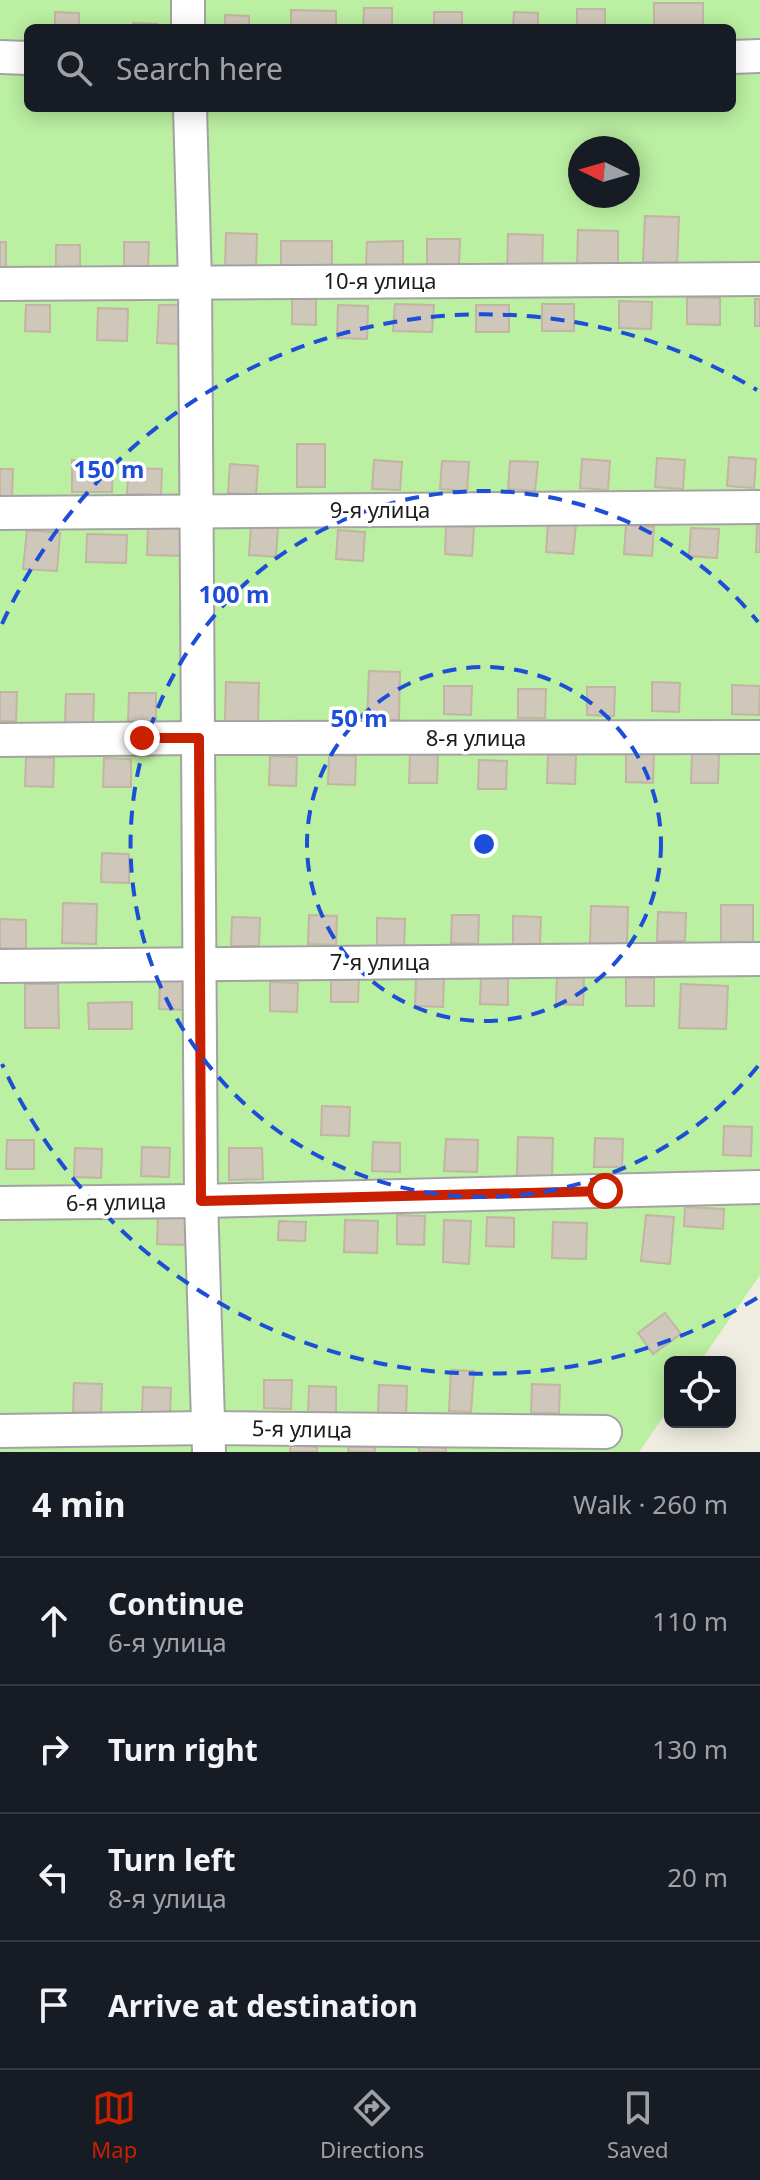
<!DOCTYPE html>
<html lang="en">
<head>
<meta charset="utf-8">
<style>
  body { margin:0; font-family:"Noto Sans",sans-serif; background:#242831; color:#f1f3f6 }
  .controls { position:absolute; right:24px; bottom:24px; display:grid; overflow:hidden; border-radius:12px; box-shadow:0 4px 20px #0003 }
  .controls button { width:72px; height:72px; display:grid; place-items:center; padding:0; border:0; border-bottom:2px solid #363941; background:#171b24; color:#f1f3f6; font:40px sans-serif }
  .compass { position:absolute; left:568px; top:136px; width:72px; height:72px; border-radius:50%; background:#171b24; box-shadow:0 4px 20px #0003; rotate:275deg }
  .stop { position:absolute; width:24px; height:24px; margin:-18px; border:6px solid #c92000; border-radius:50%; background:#fff }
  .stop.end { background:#c92000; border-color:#fff; box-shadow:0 2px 8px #0008 }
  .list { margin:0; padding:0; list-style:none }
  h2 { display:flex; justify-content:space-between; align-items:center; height:104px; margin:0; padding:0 32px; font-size:34px }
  h2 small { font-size:26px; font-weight:400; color:#9ea1a6 }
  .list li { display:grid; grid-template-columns:52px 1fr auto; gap:24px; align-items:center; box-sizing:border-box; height:128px; padding:0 32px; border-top:2px solid #363941 }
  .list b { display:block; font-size:30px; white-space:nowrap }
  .list p { margin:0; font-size:26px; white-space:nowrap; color:#9ea1a6 }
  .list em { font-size:26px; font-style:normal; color:#9ea1a6 }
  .icon { flex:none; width:44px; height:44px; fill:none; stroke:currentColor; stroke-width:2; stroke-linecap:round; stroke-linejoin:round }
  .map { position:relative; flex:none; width:760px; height:1452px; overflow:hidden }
  .search { position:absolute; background:#171b24; box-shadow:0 4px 20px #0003; left:24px; right:24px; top:24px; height:88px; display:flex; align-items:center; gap:20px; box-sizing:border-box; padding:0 28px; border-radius:12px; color:#9ea1a6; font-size:30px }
  .sheet { height:616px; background:#171b24 }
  nav { display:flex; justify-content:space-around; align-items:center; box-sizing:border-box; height:112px; border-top:2px solid #363941; background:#171b24; font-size:22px; color:#9ea1a6 }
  nav a { display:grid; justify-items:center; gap:4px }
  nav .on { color:#c92000 }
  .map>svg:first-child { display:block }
  .grass { fill:#bbefa1; fill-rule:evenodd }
  .building { fill:#cfc7ba; stroke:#c2b5a2; stroke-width:2 }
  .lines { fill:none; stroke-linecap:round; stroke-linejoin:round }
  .minor-casing { stroke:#a3a3a3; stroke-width:36 }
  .minor { stroke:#fff; stroke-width:32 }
  .route { stroke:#c92000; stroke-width:10 }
  .ring { fill:none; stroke:#1d4ed8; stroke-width:4; stroke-dasharray:14 10 }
  .labels { text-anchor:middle; stroke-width:7; stroke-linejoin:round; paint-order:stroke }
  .street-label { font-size:22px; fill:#1c1c1c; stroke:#fff }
  .centre { fill:#1d4ed8; stroke:#fff; stroke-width:4 }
  .ring-label { font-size:24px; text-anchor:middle; font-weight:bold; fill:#1d4ed8; stroke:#fff; stroke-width:7; stroke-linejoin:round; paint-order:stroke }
</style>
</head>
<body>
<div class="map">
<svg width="760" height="1452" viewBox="0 0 760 1452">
  <rect width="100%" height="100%" fill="#efede1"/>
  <path class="grass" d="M0 0H760V1275L700 1362H670V1407L639 1452H0ZM28 28H732V108H28ZM580 148H628V196H580Z"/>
  <g class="building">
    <rect x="654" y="3" width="49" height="25"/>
    <path d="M364 8H392V28H363Z"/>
    <rect x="577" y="9" width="28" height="19"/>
    <path d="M291 10 336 11V28H291Z"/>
    <path d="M55 12 79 13V28H55Z"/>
    <rect x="434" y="12" width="28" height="16"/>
    <path d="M514 12 538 13V28H513Z"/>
    <path d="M225 15 249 16V28H225Z"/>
    <path d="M133 23 157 24V28H133Z"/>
    <path d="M645 216 679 217 677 264 643 262Z"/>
    <path d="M578 230 618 231V269L577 268Z"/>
    <path d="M226 233 257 234 256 268 225 267Z"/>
    <path d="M508 234 543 235 542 272 507 271Z"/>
    <path d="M427 239H460L459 266 427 265Z"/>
    <path d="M281 241H332V268L281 269Z"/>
    <path d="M403 241V267L366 266 367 242Z"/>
    <rect x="0" y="242" width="6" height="27"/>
    <path d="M124 242H149L148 268H124Z"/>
    <path d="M56 245H80V272L56 271Z"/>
    <path d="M687 297 720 298V325L687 324Z"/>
    <path d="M292 298H316V325L292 324Z"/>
    <rect x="755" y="299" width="5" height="27"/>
    <path d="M619 301 652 302 651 329 619 328Z"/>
    <path d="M395 304 434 305 432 332 393 331Z"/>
    <rect x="542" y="304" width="32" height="27"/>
    <path d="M26 305H50V332L25 331Z"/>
    <path d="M159 305H180L179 344 157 343Z"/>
    <path d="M338 305 368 306 367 339 337 338Z"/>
    <rect x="476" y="305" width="33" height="27"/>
    <path d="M98 308 128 309 127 341 97 340Z"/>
    <rect x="297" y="444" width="28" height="43"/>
    <path d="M729 457 756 459 754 488 727 486Z"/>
    <path d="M657 458 685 460 683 489 655 487Z"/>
    <path d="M582 459 610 461 608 490 580 488Z"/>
    <path d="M72 460 113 461 112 492H72Z"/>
    <path d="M374 460 402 462 400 490 372 489Z"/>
    <path d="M442 461 469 462 467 491 440 489Z"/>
    <path d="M510 461 538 462 535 491 508 489Z"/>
    <path d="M230 464 258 466 256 495 228 493Z"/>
    <path d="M128 468 162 469 161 495 127 494Z"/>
    <path d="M0 469H13L12 498H0Z"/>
    <path d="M548 523 576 525 573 554 546 552Z"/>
    <path d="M757 523 760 524V552H756Z"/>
    <path d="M446 525 474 527 472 556 445 554Z"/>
    <path d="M626 525 654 527 652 556 624 554Z"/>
    <path d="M148 527 188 528 187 556 147 555Z"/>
    <path d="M251 527 278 528 276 557 249 555Z"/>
    <path d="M691 528 719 529 717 558 689 556Z"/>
    <path d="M27 530 60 533 57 571 23 569Z"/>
    <path d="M338 530 365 532 363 561 336 559Z"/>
    <path d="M87 534 127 535 126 563 86 562Z"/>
    <path d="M369 671 400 672 399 720 367 719Z"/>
    <path d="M226 682 259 683 258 722 225 721Z"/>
    <path d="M652 682 680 683 679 712 652 711Z"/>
    <path d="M732 685 760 686 759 715 732 714Z"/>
    <path d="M444 686H472L471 715 444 714Z"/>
    <path d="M587 687H615L614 716 587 715Z"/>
    <path d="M518 689H546L545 718H518Z"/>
    <path d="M0 692H17L16 721H0Z"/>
    <path d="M129 693H156V722H128Z"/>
    <path d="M66 694H94L93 723H65Z"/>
    <path d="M410 754 438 755 437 783H409Z"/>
    <path d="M548 754 576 755 575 784 547 783Z"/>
    <path d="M626 754H654L653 783 626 782Z"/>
    <path d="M692 754H719L718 783H691Z"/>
    <path d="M329 755 356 756 355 785 328 784Z"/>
    <path d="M270 756 297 757 296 786 269 785Z"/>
    <path d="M26 757 54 758 53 787 25 786Z"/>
    <path d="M104 758 131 759V787H103Z"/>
    <path d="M479 760 507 761 506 789H478Z"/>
    <path d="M102 853 129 854V883L101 882Z"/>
    <path d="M63 903 97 904 96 944 62 943Z"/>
    <rect x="721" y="905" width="32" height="40"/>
    <path d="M591 906 628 907 627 944 590 943Z"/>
    <path d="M658 912 686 913 685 941H657Z"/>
    <path d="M309 915 337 916 336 945 308 944Z"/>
    <path d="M452 915H479L478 944 451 943Z"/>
    <path d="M513 916 541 917 540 945H513Z"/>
    <path d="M232 917 260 918 259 946H231Z"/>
    <path d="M377 918 405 919 404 948 377 947Z"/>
    <path d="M0 919 26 920V949L0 948Z"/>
    <path d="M331 973 359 974 358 1002H331Z"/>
    <path d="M481 975 508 976V1005L480 1004Z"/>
    <path d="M557 975 584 976 583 1005 556 1004Z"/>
    <path d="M416 977 444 978 443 1007 415 1006Z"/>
    <path d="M626 977 654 978V1006H626Z"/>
    <path d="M160 980 188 981 187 1010 159 1009Z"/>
    <path d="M270 982 298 983 297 1012 270 1011Z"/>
    <path d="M25 984H58L59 1028H25Z"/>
    <path d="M681 984 728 986 726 1029 679 1028Z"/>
    <path d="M132 1002V1029H89L88 1003Z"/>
    <path d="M322 1106 350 1107 349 1136 321 1135Z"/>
    <path d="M724 1126 752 1127 751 1156 723 1155Z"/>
    <path d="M518 1137 553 1138 552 1177 517 1176Z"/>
    <path d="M595 1138 623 1139 622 1167H594Z"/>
    <path d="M446 1139 478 1140 477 1172 444 1171Z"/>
    <path d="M7 1140H34V1169H6Z"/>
    <path d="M373 1142 400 1143V1172L372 1171Z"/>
    <path d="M142 1147 170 1148 169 1177 141 1176Z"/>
    <path d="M75 1148 102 1149 101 1178 74 1177Z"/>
    <path d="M229 1148H262L263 1179 229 1180Z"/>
    <path d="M685 1207 724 1209 723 1229 684 1226Z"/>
    <path d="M158 1215 186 1216 185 1245 157 1244Z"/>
    <path d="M397 1215 425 1216 424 1245 397 1244Z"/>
    <path d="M646 1215 674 1217 670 1264 641 1261Z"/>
    <path d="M487 1217 514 1218V1247L486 1246Z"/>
    <path d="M345 1220 378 1221 377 1253 344 1252Z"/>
    <path d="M444 1220 471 1221 469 1264 443 1262Z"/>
    <path d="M279 1221 306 1222 305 1241 278 1240Z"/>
    <path d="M553 1222 587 1223 586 1259 552 1258Z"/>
    <path d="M665 1313 681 1334 653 1354 638 1333Z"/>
    <path d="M451 1370 474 1371 471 1412 449 1411Z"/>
    <path d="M264 1380H292L291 1409 264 1408Z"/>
    <path d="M74 1383 102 1384 101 1413 73 1412Z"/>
    <path d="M532 1384 560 1385 559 1413H531Z"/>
    <path d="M379 1385 407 1386 406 1415 378 1414Z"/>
    <path d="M309 1386 336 1387V1416L308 1415Z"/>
    <path d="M143 1387 171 1388 170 1416H142Z"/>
    <path d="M291 1445 317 1447V1452H290Z"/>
    <path d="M349 1446 375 1447V1452H348Z"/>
    <path d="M419 1446 446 1448V1452H419Z"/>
  </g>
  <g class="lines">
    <g class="minor-casing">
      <g id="minor">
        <path d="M188 0V28"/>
        <path d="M0 57 28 58"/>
        <path d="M732 57 760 56"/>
        <path d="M190 108 195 282 201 1201 209 1452"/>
        <path d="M0 284 760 279"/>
        <path d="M0 513 760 507"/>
        <path d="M0 740 199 738 760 737"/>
        <path d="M0 966 760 959"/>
        <path d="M0 1203 201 1201 760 1187"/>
        <path d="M0 1431 208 1428 605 1432"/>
      </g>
    </g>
    <use href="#minor" class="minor"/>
  </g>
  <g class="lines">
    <path class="route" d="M142 738H199L201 1201 605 1191"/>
  </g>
  <g class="ring">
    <circle cx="484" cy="844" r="177"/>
    <path d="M758 1066A353 353 0 1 1 758 622"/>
    <path d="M757 1298A530 530 0 0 1 2 1064M2 624A530 530 0 0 1 757 390"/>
  </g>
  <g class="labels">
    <g class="street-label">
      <text x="380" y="289">10-я улица</text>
      <text x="380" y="518">9-я улица</text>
      <text x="476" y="746">8-я улица</text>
      <text x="380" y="970">7-я улица</text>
      <text transform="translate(116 1202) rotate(-1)" y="8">6-я улица</text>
      <text transform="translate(302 1429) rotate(1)" y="8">5-я улица</text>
    </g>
  </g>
  <circle cx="484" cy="844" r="12" class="centre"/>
  <g class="ring-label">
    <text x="109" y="478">150 m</text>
    <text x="234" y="603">100 m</text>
    <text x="359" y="727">50 m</text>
  </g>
</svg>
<div class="controls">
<button><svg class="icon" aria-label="locate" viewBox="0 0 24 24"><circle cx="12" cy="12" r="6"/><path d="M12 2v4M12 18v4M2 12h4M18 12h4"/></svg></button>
</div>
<svg class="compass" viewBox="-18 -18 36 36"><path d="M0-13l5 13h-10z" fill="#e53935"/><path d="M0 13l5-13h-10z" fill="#9ea1a6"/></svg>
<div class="stop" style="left:605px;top:1191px"></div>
<div class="stop end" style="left:142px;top:738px"></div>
<div class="search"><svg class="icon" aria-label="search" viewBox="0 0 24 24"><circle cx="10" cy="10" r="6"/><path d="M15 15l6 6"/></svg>Search here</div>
</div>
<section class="sheet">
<h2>4 min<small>Walk · 260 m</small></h2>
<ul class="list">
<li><svg class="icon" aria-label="ahead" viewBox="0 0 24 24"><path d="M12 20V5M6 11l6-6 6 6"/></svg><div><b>Continue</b><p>6-я улица</p></div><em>110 m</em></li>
<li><svg class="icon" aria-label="right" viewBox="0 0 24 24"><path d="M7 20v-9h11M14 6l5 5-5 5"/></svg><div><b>Turn right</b></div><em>130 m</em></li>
<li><svg class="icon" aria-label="left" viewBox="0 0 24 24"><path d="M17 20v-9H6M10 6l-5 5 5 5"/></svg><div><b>Turn left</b><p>8-я улица</p></div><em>20 m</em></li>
<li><svg class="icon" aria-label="arrive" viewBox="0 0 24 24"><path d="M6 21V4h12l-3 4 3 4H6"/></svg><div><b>Arrive at destination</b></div></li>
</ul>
</section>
<nav>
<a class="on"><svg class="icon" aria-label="map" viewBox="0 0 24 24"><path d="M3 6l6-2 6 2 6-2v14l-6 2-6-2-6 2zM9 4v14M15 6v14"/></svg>Map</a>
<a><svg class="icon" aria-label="directions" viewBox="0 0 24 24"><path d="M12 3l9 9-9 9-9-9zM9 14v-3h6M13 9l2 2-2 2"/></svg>Directions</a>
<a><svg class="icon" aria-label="saved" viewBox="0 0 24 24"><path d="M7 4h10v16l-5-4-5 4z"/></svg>Saved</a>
</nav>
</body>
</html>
